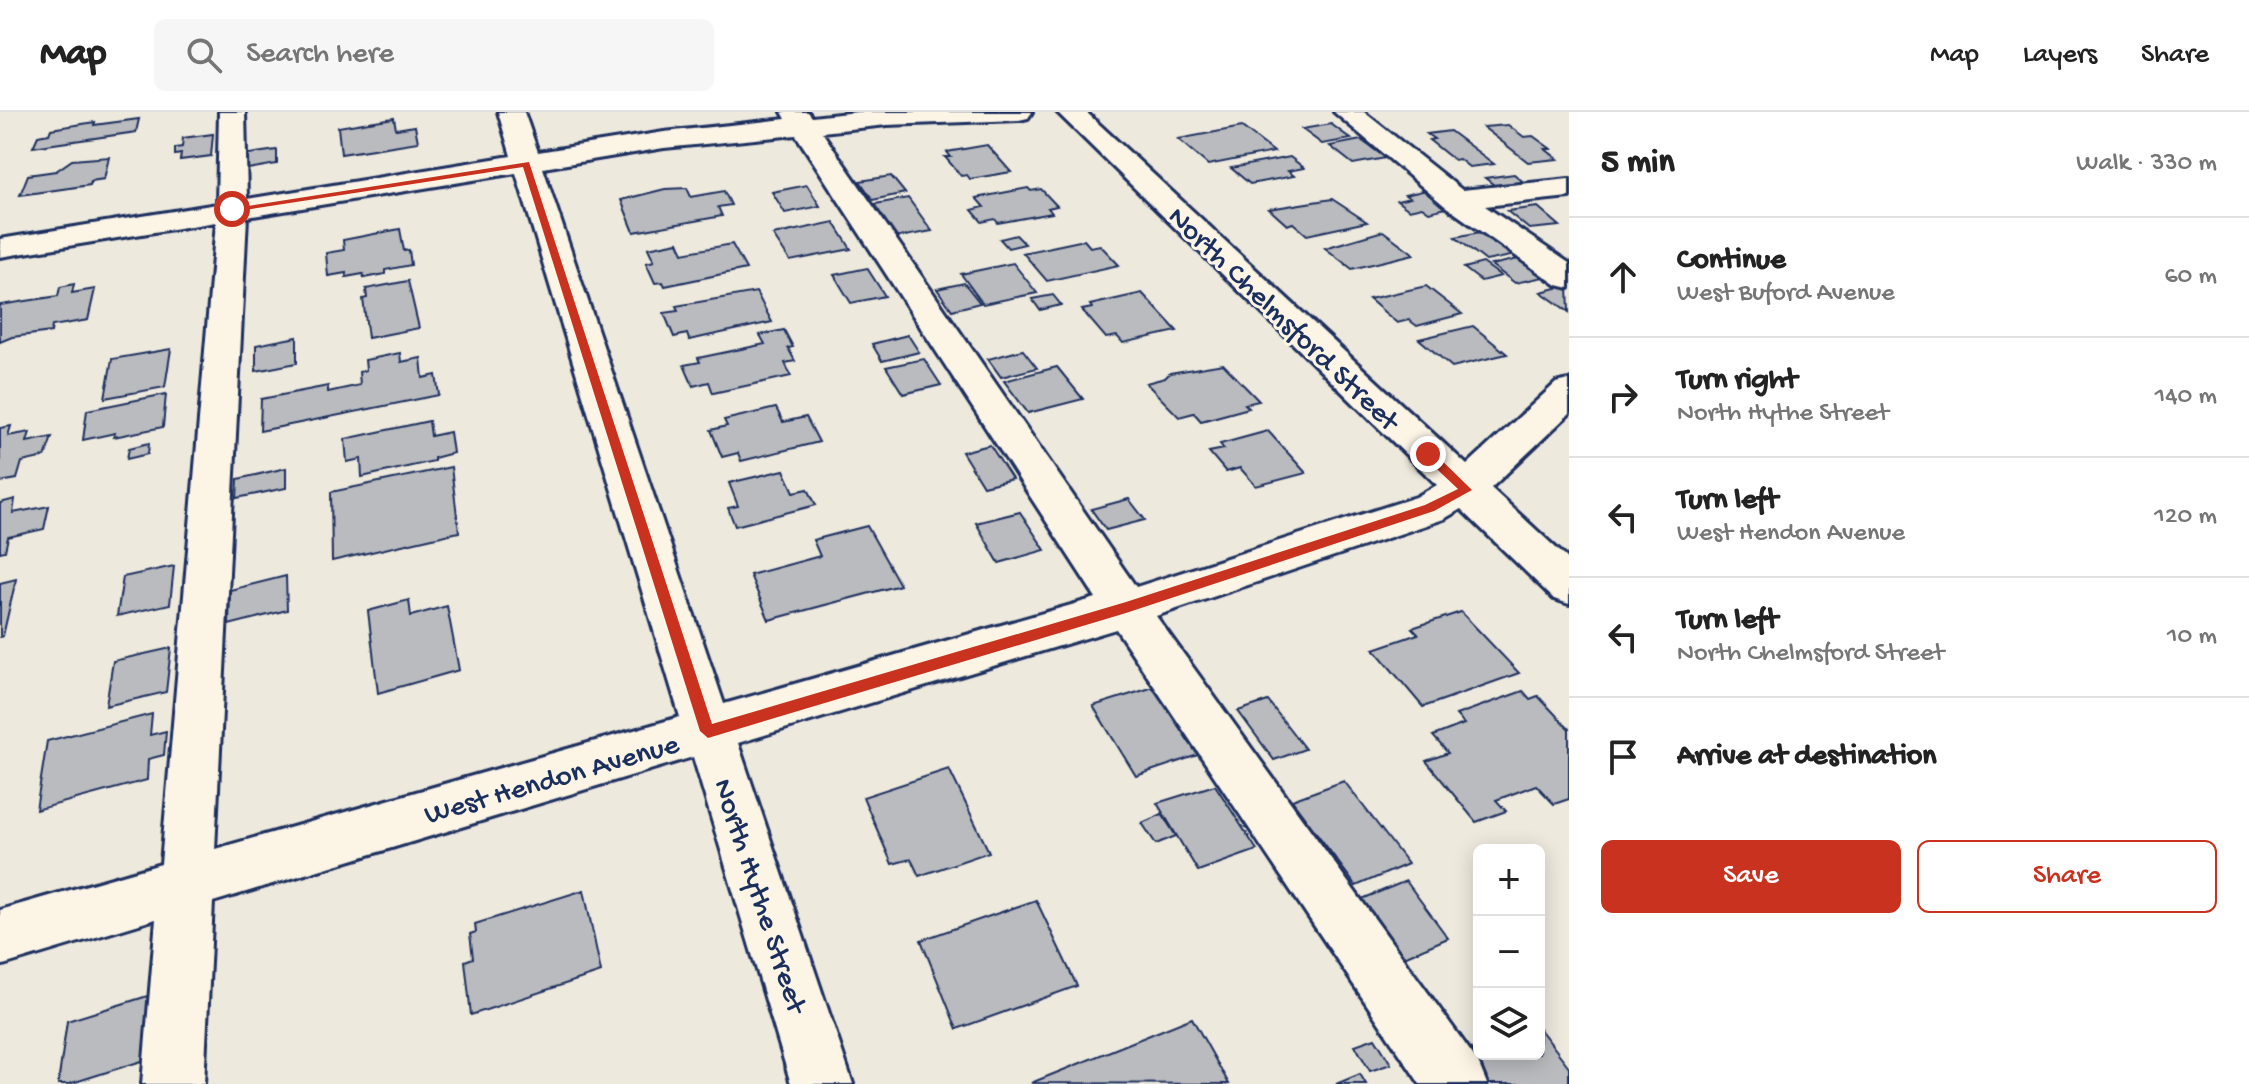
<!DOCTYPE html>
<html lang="en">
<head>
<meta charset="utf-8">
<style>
  body { margin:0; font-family:"Gochi Hand",sans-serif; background:#f6f6f6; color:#222 }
  .controls { position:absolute; right:24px; bottom:24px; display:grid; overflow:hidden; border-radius:12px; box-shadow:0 4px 20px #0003 }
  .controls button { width:72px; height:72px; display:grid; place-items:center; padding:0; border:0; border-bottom:2px solid #e0e0e0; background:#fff; color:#222; font:40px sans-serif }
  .stop { position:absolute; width:24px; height:24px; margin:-18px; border:6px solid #c8321e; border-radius:50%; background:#fff }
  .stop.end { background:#c8321e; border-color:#fff; box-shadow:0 2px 8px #0008 }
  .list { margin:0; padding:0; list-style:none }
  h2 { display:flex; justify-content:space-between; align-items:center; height:104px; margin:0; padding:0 32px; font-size:34px }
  h2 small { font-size:26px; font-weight:400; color:#767676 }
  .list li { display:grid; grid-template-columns:52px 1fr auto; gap:24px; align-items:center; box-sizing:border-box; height:120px; padding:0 32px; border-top:2px solid #e0e0e0 }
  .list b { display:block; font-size:30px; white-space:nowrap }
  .list p { margin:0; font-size:26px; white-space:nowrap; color:#767676 }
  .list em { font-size:26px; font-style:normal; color:#767676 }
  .actions { display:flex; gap:16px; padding:24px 32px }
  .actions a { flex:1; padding:18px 0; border:2px solid #c8321e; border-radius:12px; text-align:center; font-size:28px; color:#c8321e }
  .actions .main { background:#c8321e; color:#fff }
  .icon { flex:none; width:44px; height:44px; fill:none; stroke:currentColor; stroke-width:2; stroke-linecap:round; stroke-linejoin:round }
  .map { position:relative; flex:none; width:1569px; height:972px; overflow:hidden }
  header { display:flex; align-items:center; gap:48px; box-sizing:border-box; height:112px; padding:0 40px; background:#fff; border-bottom:2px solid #e0e0e0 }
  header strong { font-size:38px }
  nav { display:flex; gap:44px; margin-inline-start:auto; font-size:28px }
  .search { width:560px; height:72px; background:#f6f6f6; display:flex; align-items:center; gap:20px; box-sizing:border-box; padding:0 28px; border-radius:12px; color:#767676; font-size:30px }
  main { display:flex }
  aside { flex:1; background:#fff }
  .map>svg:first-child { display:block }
  .building { fill:#babbbe; stroke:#1b2f5e; stroke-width:2 }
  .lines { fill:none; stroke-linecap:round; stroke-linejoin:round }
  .minor-casing { stroke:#1b2f5e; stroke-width:6 }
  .minor { fill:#fcf5e5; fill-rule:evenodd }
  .route { fill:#c8321e }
  .labels { text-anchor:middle; stroke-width:6; stroke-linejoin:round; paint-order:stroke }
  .street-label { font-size:30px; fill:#1b2f5e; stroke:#fcf5e5 }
</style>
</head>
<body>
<header>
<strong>Map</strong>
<div class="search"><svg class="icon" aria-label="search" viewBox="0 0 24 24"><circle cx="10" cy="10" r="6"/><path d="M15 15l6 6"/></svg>Search here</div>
<nav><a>Map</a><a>Layers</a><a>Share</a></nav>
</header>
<main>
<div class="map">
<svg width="1569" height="972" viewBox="0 0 1569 972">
  <rect width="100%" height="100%" fill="#eee9dd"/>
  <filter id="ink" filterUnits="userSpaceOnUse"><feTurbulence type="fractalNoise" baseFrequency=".0125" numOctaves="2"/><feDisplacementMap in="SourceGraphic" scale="16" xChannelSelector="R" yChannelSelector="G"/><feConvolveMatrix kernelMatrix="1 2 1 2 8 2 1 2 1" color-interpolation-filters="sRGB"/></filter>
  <g filter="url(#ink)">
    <g class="building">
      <path d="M394 6 396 17 415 14 418 30 341 42 338 15Z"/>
      <path d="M139 7 136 20 33 35 38 24 49 22 51 17 95 10 94 13Z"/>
      <path d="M1331 12 1351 27 1322 32 1302 17Z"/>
      <path d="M1508 13 1524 25 1533 24 1551 37H1545L1558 47 1528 50 1483 15Z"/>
      <path d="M1242 15 1274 40 1208 53 1178 27Z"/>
      <path d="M1450 19 1494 52 1469 55 1459 47 1454 48 1429 28 1434 27 1427 22Z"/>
      <path d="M213 22 211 44 180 48 181 42 175 43V36L182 35 183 26Z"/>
      <path d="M1361 28 1386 46 1353 52 1330 34Z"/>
      <path d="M987 33 1011 60 970 67 967 63 961 64 945 45H951L947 40Z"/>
      <path d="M277 38V52L242 58V43Z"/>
      <path d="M109 45 104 67 91 69 90 73 20 83 28 63 56 59 72 48Z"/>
      <path d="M1290 45 1304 56 1288 59 1294 64 1250 72 1231 56Z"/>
      <path d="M1514 62 1527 73 1498 76 1485 66Z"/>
      <path d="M891 64 905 81 873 88 860 69Z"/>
      <path d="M807 73 820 94 785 101 772 80Z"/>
      <path d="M687 76 691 85 724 79 731 93 718 95 722 104 634 120 621 88 665 77Z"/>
      <path d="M1028 76 1031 79 1041 77 1057 94 1048 96 1052 101 998 111 995 107 982 110 972 98 984 95 976 86Z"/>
      <path d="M1431 77 1455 94 1429 100 1422 95 1409 98 1397 89 1410 86 1405 83Z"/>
      <path d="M908 86 932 119 894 126 870 93Z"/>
      <path d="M1332 87 1367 110 1307 123 1293 111 1287 113 1269 97Z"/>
      <path d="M1538 95 1560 114 1529 117 1507 99Z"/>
      <path d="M834 110 851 137 790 149 773 123Z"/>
      <path d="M400 117 404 139 409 138 411 153 385 158V162L364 166 363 162 346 165V161L328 164 326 141 344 138 343 128Z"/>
      <path d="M1383 119 1414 142 1352 157 1325 136Z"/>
      <path d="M1485 119 1516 143 1486 149 1455 125Z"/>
      <path d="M1016 123 1025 132 1008 136 1000 127Z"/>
      <path d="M1084 128 1090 135 1100 133 1119 153 1047 169 1023 141Z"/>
      <path d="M678 130 683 141 732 132 746 157 665 174 663 170 655 171 646 151 654 149 648 136Z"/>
      <path d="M1523 146 1548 164 1515 171 1491 153Z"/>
      <path d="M1013 151 1037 181 983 192 961 162Z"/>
      <path d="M1483 151 1501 164 1481 169 1464 156Z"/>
      <path d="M867 156 885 184 851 191 834 163Z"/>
      <path d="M408 169 419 216 368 226 363 187 367 186 366 177Z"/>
      <path d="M964 171 980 191 952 198 937 177Z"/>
      <path d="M74 172 72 181 95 177 88 208 52 214 51 220 12 225 0 230V193L58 184 60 175Z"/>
      <path d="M1568 173 1569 200 1541 180Z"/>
      <path d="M1426 174 1462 202 1417 214 1409 208 1397 211 1369 187Z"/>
      <path d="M756 180 772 210 689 228 687 222 674 225 664 201 678 199 676 194Z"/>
      <path d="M1142 181 1177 219 1123 231 1117 224 1106 226 1082 198 1092 196 1090 193Z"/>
      <path d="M1053 183 1061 193 1040 198 1032 187Z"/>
      <path d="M1473 214 1507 242 1452 255 1419 227Z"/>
      <path d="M784 218 793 235 788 236 795 249 785 251 791 264 713 281 709 270 693 274 684 253 700 250 698 246 765 232 760 223Z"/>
      <path d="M908 223 919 240 882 249 872 232Z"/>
      <path d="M297 225V251L256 259V233Z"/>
      <path d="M171 237 165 275 105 286 112 247Z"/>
      <path d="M1023 238 1037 256 1001 265 988 247Z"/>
      <path d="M400 241 401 250 421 246 423 266 436 263 439 283 260 319 261 287 328 274V280L360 273 359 260 366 258 365 248Z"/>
      <path d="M924 247 941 273 903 282 886 255Z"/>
      <path d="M1223 252 1259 289 1245 292 1249 296 1201 309 1194 301 1179 305 1146 271 1165 266 1170 261Z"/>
      <path d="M1057 255 1083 287 1028 301 1004 269Z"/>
      <path d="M166 282 163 315 114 325 115 321 83 328 87 298Z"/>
      <path d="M776 296 783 310 806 305 819 330 741 349 738 341 722 345 711 318 727 314 724 308Z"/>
      <path d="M429 309 431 324 450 320 453 341 434 346V349L362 365 361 347 347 350 345 327Z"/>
      <path d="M11 314 8 324 30 320 27 330 52 325 45 345 22 350 17 367 0 370V316Z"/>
      <path d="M1268 319 1306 361 1256 374 1240 356 1226 360 1209 340 1224 337 1220 332Z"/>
      <path d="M149 331 148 342 127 347 129 336Z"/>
      <path d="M990 333 1012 367 983 374 962 340Z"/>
      <path d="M451 355 459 420 332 449 331 380Z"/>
      <path d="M286 356V376L237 386 238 367Z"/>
      <path d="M784 358 794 380 808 377 816 393 735 414 728 396 738 394 729 371Z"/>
      <path d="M15 387 13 401 49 394 44 417 8 425 5 439 0 440V391Z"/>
      <path d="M1129 387 1145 408 1106 418 1091 397Z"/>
      <path d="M1020 400 1045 438 999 451 976 411Z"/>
      <path d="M867 414 900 473 769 508 750 463 820 444 813 428Z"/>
      <path d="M174 454 170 492 117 504 123 465Z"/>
      <path d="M286 464 287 498 229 513 230 478Z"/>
      <path d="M16 467 3 524 0 525V471Z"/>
      <path d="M409 488 411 504 447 494 459 558 378 581 368 499Z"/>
      <path d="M1461 500 1519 561 1423 595 1374 537 1418 522 1412 516Z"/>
      <path d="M171 536 166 580 106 594 113 549Z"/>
      <path d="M1154 575 1198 643 1136 664 1093 594Z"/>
      <path d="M1523 579 1530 587 1538 584 1569 617V687L1554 692 1536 673 1496 688 1506 699 1476 710 1426 649 1448 641 1433 624 1464 612 1456 603Z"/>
      <path d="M1268 589 1305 637 1274 648 1238 599Z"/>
      <path d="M152 602 150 623 166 619 164 643 148 647 147 668 36 698 47 629Z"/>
      <path d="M949 657 989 740 919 764 911 747 892 752 863 685Z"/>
      <path d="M1344 669 1408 752 1356 774 1292 688Z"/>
      <path d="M1215 673 1257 738 1198 759 1157 691Z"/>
      <path d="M1162 702 1176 724 1156 732 1142 711Z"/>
      <path d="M1406 769 1448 826 1404 845 1362 787Z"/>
      <path d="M584 778 601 860 471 903 465 849 473 846 470 822 476 820 475 812Z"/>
      <path d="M1036 788 1077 874 957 917 921 828Z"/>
      <path d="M151 883 145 948 69 972H58L67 909Z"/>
      <path d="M1192 906 1229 972 1031 971Z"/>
      <path d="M1539 916 1569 955V972H1489L1471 947 1483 942H1539Z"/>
      <path d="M1375 926 1391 952 1370 959 1355 933Z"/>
      <path d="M1360 962 1366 972H1336Z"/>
    </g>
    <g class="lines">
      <g class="minor-casing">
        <g id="minor">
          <path d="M219 0H245L247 87 511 44 498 0H524L538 40 664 20 786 7 782 0H808L812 5 857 0H1032L1028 6 1019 8 887 13 822 20 1136 475 1416 385 1437 373 1057 0H1086L1467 353 1556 271 1569 268V302L1491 376 1569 448V492L1554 487 1461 397 1444 407 1156 504 1478 950 1487 972H1420L1116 517 738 631 853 972H791L693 645 213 790 204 972H142L156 807 0 854V798L161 752 216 110 0 145V127L217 92ZM796 23 1096 486 724 592 543 56 664 36ZM516 61 680 605 215 737 247 105Z"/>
          <path d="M1334 0H1364L1462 78 1569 67V85L1485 94 1569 151V176L1557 173 1445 94Z"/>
        </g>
      </g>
      <use href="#minor" class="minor"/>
    </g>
  </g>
  <path class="route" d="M529 50 712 612 1126 490 1425 393 1458 377 1424 345V339H1432L1472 378 1434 399 1126 501 708 626 700 619 523 55 232 100 228 97Z"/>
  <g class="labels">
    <g class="street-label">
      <text transform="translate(1285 205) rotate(44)" y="10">North Chelmsford Street</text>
      <text transform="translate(551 665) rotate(-16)" y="10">West Hendon Avenue</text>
      <text transform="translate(762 783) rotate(72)" y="10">North Hythe Street</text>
    </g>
  </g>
</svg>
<div class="controls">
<button>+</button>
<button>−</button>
<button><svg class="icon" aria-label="layers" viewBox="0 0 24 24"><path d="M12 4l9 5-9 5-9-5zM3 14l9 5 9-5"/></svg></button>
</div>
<div class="stop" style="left:232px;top:97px"></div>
<div class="stop end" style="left:1428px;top:342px"></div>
</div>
<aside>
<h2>5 min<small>Walk · 330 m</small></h2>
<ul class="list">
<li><svg class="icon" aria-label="ahead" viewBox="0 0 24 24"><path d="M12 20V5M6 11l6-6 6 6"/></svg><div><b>Continue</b><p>West Buford Avenue</p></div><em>60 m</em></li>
<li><svg class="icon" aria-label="right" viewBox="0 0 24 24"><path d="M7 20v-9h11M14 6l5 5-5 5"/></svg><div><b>Turn right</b><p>North Hythe Street</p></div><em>140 m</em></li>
<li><svg class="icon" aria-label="left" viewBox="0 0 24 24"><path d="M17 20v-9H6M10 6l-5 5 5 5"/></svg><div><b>Turn left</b><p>West Hendon Avenue</p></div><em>120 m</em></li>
<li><svg class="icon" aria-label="left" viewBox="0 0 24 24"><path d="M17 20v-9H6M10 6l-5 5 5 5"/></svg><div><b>Turn left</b><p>North Chelmsford Street</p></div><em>10 m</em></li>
<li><svg class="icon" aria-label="arrive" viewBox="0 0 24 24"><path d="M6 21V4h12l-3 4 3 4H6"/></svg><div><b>Arrive at destination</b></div></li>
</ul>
<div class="actions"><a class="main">Save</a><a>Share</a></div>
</aside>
</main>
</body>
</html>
